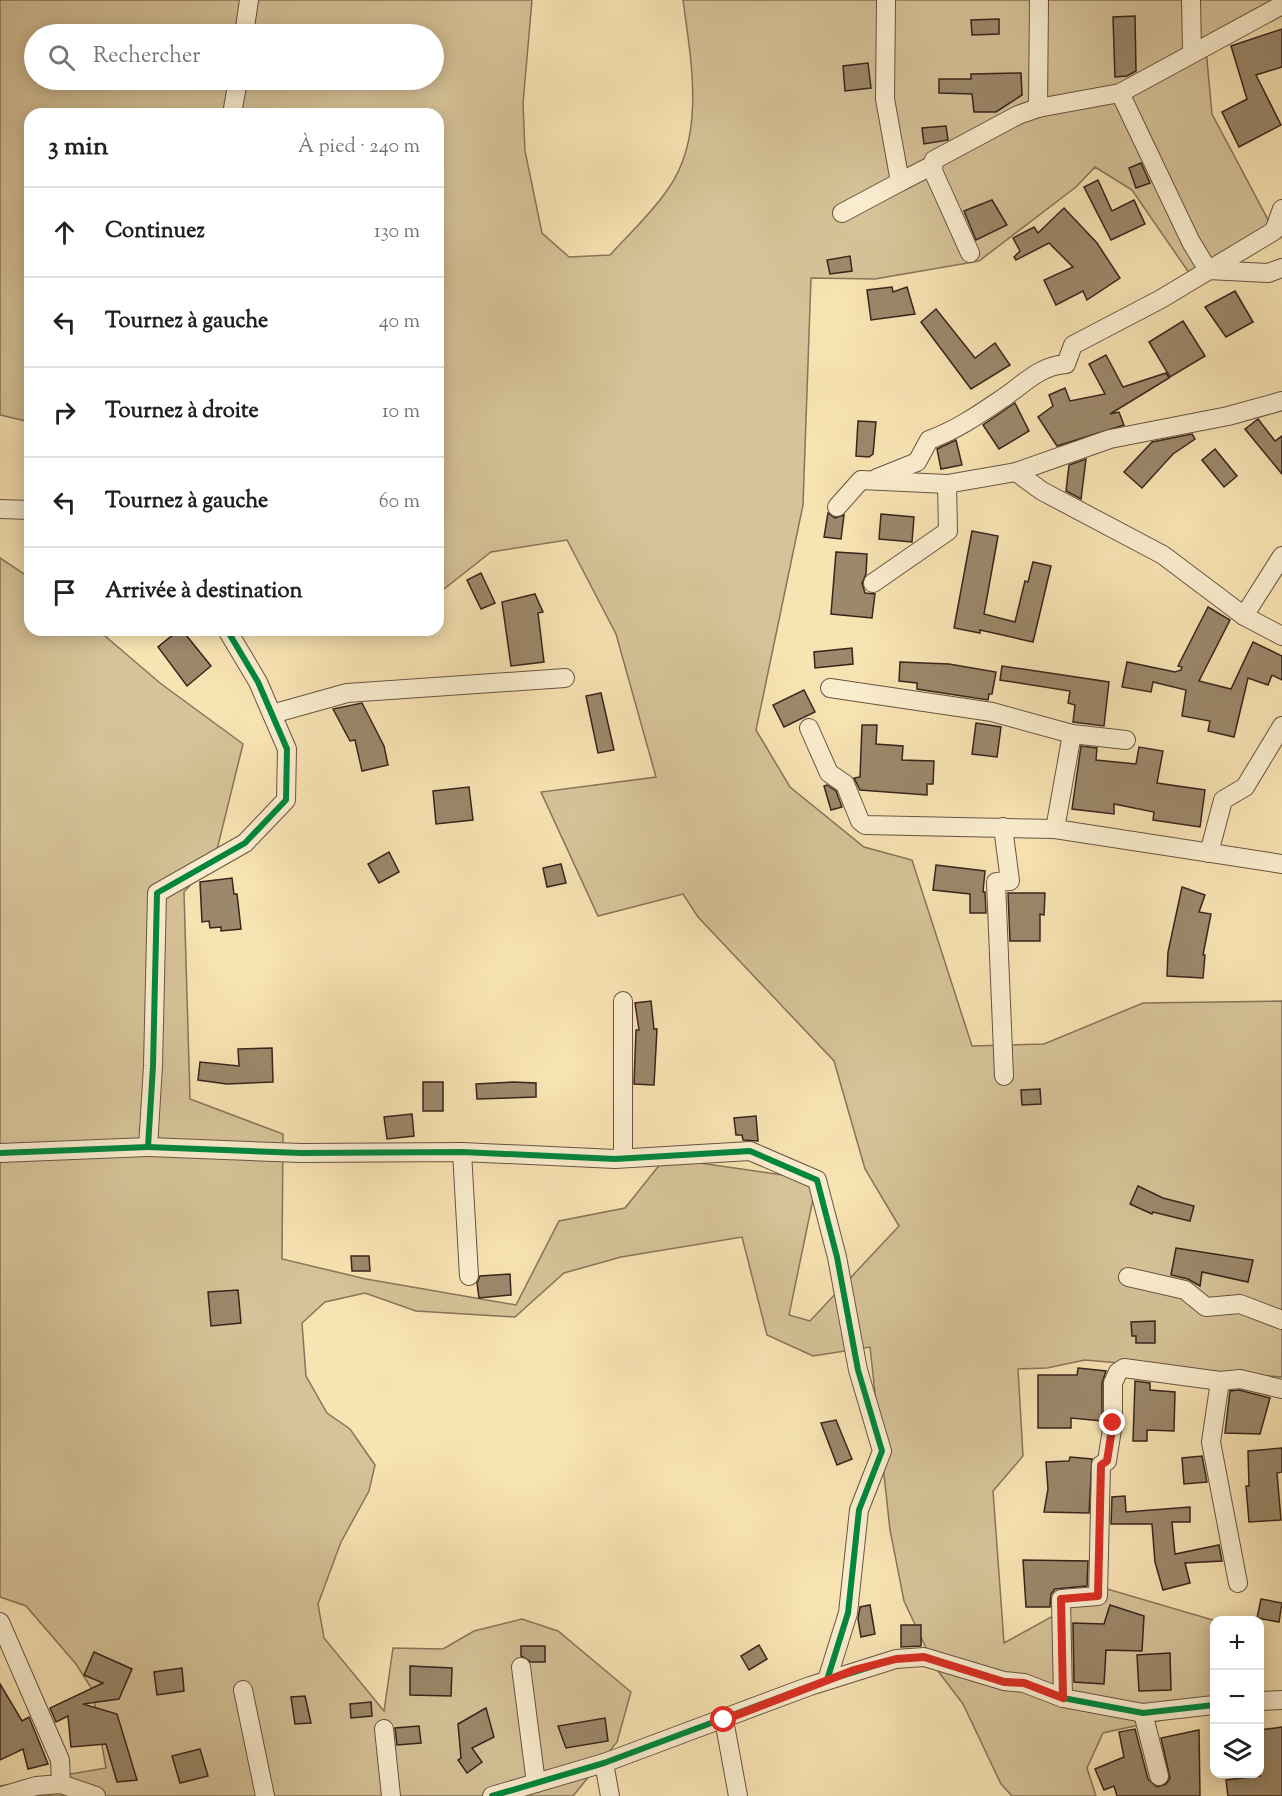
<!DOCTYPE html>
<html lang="fr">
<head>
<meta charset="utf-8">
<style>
  body { margin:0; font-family:"Sorts Mill Goudy",serif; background:#f6f6f6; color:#202124 }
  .controls { position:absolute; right:18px; bottom:18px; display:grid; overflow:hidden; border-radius:12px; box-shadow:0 3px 15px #0003 }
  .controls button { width:54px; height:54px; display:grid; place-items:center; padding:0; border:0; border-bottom:2px solid #e0e0e0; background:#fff; color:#202124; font:30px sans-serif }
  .stop { position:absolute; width:18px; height:18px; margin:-14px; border:4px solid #d93025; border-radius:50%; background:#fff }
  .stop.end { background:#d93025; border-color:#fff; box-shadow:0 2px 6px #0008 }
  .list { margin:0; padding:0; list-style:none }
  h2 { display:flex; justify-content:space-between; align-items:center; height:78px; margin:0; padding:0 24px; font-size:26px }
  h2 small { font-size:20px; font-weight:400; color:#757577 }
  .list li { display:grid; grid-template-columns:39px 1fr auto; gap:18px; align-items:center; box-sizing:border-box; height:90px; padding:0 24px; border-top:2px solid #e0e0e0 }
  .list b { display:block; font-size:22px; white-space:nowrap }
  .list em { font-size:20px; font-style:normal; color:#757577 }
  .icon { flex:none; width:33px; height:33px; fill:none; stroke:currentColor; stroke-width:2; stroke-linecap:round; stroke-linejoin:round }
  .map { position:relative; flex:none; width:1282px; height:1796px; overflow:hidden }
  .search { position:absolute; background:#fff; box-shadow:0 3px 15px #0003; left:24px; top:24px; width:420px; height:66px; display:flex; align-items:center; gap:15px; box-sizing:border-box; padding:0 21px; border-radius:33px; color:#757577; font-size:22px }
  .panel { position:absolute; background:#fff; box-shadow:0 3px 15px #0003; left:24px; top:108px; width:420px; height:528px; border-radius:18px }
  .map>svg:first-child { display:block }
  .green { fill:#d7c399; stroke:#88745a; stroke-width:1.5; fill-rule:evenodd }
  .building { fill:#9c886b; stroke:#38251c; stroke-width:1.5 }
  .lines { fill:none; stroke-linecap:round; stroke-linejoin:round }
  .minor-casing { stroke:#685442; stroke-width:20 }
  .minor { stroke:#faedce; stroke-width:18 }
  .cycleway-casing { stroke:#faedce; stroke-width:10 }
  .cycleway { stroke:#00873e; stroke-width:6 }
  .route { stroke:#d93025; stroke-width:8 }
</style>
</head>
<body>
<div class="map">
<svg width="1282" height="1796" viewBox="0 0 1282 1796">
  <rect width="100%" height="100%" fill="#f8e3b3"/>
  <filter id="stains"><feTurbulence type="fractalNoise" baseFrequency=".00333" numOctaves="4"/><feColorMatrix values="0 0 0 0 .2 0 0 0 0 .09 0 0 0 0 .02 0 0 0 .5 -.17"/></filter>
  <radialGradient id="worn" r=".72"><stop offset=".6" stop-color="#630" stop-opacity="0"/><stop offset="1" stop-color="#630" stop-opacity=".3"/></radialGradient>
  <path class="green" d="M0 0H532L523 104 525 151 542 233 569 257 610 255C629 234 652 213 668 189 706 136 691 60 683 0H1282L1206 49 1212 114 1274 231 1194 280 1132 190 1095 167 1076 187 979 261 875 279 811 278 803 505 756 730 790 787 864 847 912 860 972 1046 1044 1044 1143 1003 1282 1001V1377L1085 1360 1047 1368 1018 1369 1023 1456 993 1491 1004 1643 1104 1588 1213 1620 1214 1705 1194 1713 1103 1733 1087 1768 1096 1796H1012L1001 1784 963 1704 935 1667 904 1601 890 1530 870 1347 813 1356 767 1335 742 1237 621 1257 564 1273 515 1317 416 1311 365 1293 325 1302 302 1323 306 1376 327 1413 350 1429 375 1465 369 1491 341 1542 318 1604 324 1638 384 1711 393 1648 443 1649 474 1631 522 1619 558 1631 631 1692 617 1742 573 1796H0V1786L106 1768 92 1689 76 1664 26 1606 0 1597V558L30 578V630H98L160 683 243 744 215 858 184 892 190 1099 283 1134 282 1259 366 1279 516 1305 559 1221 625 1208 665 1158 817 1180 789 1315 810 1321 899 1226 865 1169 834 1061 698 917 683 894 598 916 541 792 656 777 616 634 567 540 491 552 444 589 438 588V114H30V422L0 415ZM34 34H434V80H34Z"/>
  <g class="building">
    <path d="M1135 16 1136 71 1127 76 1115 77 1113 17Z"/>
    <path d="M999 19V34L972 35 971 20Z"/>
    <path d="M1282 29V67L1256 75 1281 125 1239 147 1222 112 1247 99 1231 46Z"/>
    <path d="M868 63 871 88 845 91 843 66Z"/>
    <path d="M1021 73 1022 95 996 112H974L972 94 939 93V79H971V74Z"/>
    <path d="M946 126 948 140 924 144 922 128Z"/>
    <path d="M1141 163 1150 183 1136 188 1129 168Z"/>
    <path d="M1098 180 1112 211 1134 200 1145 224 1111 240 1084 187Z"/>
    <path d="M992 200 1007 225 976 240 964 211Z"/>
    <path d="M1064 208 1097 243 1120 278 1087 300 1083 291 1056 305 1044 280 1073 267 1049 243 1016 260 1014 257 1020 251 1013 238 1034 227 1038 233Z"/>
    <path d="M850 256 852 271 830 274 827 260Z"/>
    <path d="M892 287 893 292 907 287 915 314 871 320 867 290Z"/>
    <path d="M1235 291 1253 322 1226 337 1205 307Z"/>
    <path d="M936 309 975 358 995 343 1010 365 971 389 921 322Z"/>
    <path d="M1183 321 1205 356 1170 377 1149 342Z"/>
    <path d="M1106 355 1123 387 1166 373 1169 378 1110 414 1119 412 1124 425 1057 446 1038 417 1053 406 1049 395 1065 388 1070 401 1105 394 1089 364Z"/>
    <path d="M1015 403 1029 431 999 449 983 425Z"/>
    <path d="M1258 419 1275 441 1282 436V474L1245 429Z"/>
    <path d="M858 421 876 422 873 454 869 457 856 456Z"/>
    <path d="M1192 434 1195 439 1173 454 1142 488 1124 472 1152 442Z"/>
    <path d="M956 440 962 465 941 469 937 449Z"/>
    <path d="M1215 449 1237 476 1224 487 1202 460Z"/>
    <path d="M1086 459 1081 499 1066 491 1069 465Z"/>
    <path d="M828 513 835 518 844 515 841 539 824 537Z"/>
    <path d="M881 514 914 517 912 542 879 539Z"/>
    <path d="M972 531 998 536 984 614 1015 622 1025 581 1028 582 1033 562 1051 566 1033 642 980 630V633L954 628Z"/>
    <path d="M836 552 867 554 866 574 862 583 865 593 875 594 872 618 831 614Z"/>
    <path d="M481 573 495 603 481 609 467 580Z"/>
    <path d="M535 594 543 612 538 613 544 662 511 666 502 602Z"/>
    <path d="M1208 607 1230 620 1199 681 1231 689 1253 642 1282 656V680L1272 675 1268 685 1248 678 1234 737 1208 731 1210 721 1182 716 1186 690 1153 682 1151 692 1122 687 1127 662 1175 672 1181 670 1182 667 1178 666Z"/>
    <path d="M179 630H182L211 666 187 686 158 647Z"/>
    <path d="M852 648 853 664 815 668 814 652Z"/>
    <path d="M900 662 949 664 996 672 992 694H989L988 700 917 689V683L899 681Z"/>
    <path d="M1002 666 1109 682 1104 726 1073 722 1075 705 1068 703 1070 691 1000 680Z"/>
    <path d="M804 690 815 712 784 727 773 705Z"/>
    <path d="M601 693 614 750 598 753 586 696Z"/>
    <path d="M362 703 384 746 388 765 362 771 355 740 350 741 333 709Z"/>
    <path d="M976 723 1001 727 997 757 972 754Z"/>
    <path d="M862 725H877L876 744 903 746 902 760 934 761 933 784H927V795L860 790 854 778 860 777Z"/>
    <path d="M1081 746 1097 748 1096 760 1136 764 1139 747 1163 751 1157 783 1205 790 1200 827 1153 820 1154 812 1114 804V814L1072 809Z"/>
    <path d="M827 785 836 791 842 807 831 810 824 786Z"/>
    <path d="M469 787 473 820 436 824 433 791Z"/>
    <path d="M389 852 399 872 379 883 368 864Z"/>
    <path d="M561 864 566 883 547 887 543 868Z"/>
    <path d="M936 865 985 871 983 892H985L986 913H970V894L933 890Z"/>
    <path d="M232 878 234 894H237L241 929 221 931V927L210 928 209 921 202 922 200 882Z"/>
    <path d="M1182 887 1205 895 1199 912 1211 914 1203 955H1205L1203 978 1167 976 1168 952Z"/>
    <path d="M1008 893H1045L1044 915 1040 914V941H1010Z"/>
    <path d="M651 1001 654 1029H657L654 1085 634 1084 636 1030H639L635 1003Z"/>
    <path d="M272 1048 273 1082 227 1084 198 1080 200 1062 239 1066 238 1049Z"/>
    <rect x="423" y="1082" width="20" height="29"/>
    <path d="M513 1082 536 1083V1097L477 1099 476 1084Z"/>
    <path d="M1040 1089 1041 1104 1022 1105 1021 1090Z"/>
    <path d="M412 1114 414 1136 387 1139 384 1117Z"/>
    <path d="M756 1116 758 1141 743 1140 742 1135H736L734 1118Z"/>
    <path d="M1138 1186 1163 1198 1194 1206 1190 1221 1153 1212 1152 1214 1130 1204Z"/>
    <path d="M1176 1248 1253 1260 1248 1282 1202 1272 1200 1286 1188 1279 1171 1275Z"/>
    <path d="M351 1256H369L370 1271H352Z"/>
    <path d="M510 1274 511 1295 479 1298 477 1283 480 1276Z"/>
    <path d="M238 1290 241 1323 211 1326 208 1292Z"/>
    <path d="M1155 1321V1343H1136V1336H1132L1131 1322Z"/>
    <path d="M1078 1368 1106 1371 1102 1383V1421L1071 1418V1428H1038V1375H1077Z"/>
    <path d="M1135 1381 1150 1383V1390L1175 1392 1174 1431 1147 1430V1441H1133Z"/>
    <path d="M1239 1390 1270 1398 1260 1434 1225 1433 1230 1391Z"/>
    <path d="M836 1420 852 1459 837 1465 821 1423Z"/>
    <path d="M1282 1448V1472L1277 1473 1281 1520 1249 1522 1246 1486H1249L1248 1451Z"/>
    <path d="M1202 1456 1207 1482 1184 1484 1182 1458Z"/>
    <path d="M1070 1457 1092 1459 1089 1513 1044 1512 1048 1489 1046 1462 1069 1461Z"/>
    <path d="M1125 1496 1126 1512 1190 1507V1522H1172L1175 1554 1219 1545 1222 1561 1185 1563 1190 1583 1163 1590 1155 1562 1152 1524H1111L1112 1497Z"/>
    <path d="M1023 1560 1088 1561 1087 1586 1055 1589 1051 1594 1050 1607H1026Z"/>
    <path d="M1261 1599 1282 1603 1279 1622 1257 1618Z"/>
    <path d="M870 1605 875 1634 861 1637 858 1619 860 1607Z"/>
    <path d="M1110 1605 1144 1616 1142 1651 1106 1650 1104 1684 1074 1682 1073 1623 1104 1624Z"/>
    <path d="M901 1625H921V1646L901 1647Z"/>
    <path d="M759 1645 767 1659 749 1670 741 1656Z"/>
    <path d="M521 1646H545V1662H531L521 1656Z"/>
    <path d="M94 1652 132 1669 119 1699 83 1704 117 1714 137 1780 117 1782 106 1744 71 1747 68 1716 56 1722 50 1708 103 1683 84 1675Z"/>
    <path d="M1170 1653 1171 1690 1139 1691 1137 1655Z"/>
    <path d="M410 1666 452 1668 451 1696 410 1695Z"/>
    <path d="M182 1668 184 1691 157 1695 154 1672Z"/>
    <path d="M0 1684 22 1721 29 1717 48 1764 28 1769 23 1749 0 1760Z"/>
    <path d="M305 1696 311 1723 295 1724 291 1697Z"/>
    <path d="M371 1702 372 1716 351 1718 350 1704Z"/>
    <path d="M486 1708 494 1737 472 1748 482 1762 467 1773 458 1760 461 1758 458 1724Z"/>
    <path d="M605 1718 608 1741 566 1748 558 1726Z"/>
    <path d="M419 1726 421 1743 397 1745 395 1728Z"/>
    <path d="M1282 1727V1796H1228L1226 1780 1260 1776V1730Z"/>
    <path d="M1135 1729 1148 1779 1157 1787 1166 1784 1170 1778 1161 1738 1199 1730 1200 1796H1117L1114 1786 1104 1790 1095 1769 1124 1757 1119 1732Z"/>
    <path d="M200 1749 208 1776 180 1783 172 1756Z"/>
  </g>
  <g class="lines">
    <g class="minor-casing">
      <g id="minor">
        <path d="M1191 0 1192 52"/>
        <path d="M244 34 249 0"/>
        <path d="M1120 93 1191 242 1208 270 1268 273 1282 268"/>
        <path d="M1038 108 1039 0"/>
        <path d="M232 114 238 80"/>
        <path d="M900 182 933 165"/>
        <path d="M842 213 900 182 885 99 886 0"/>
        <path d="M970 253 933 171 934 160 1018 115 1038 108 1120 93 1282 5"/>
        <path d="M1016 472 1042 491 1163 555 1244 616 1282 636"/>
        <path d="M877 478 917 462 929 440C957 430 981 413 1006 396 1026 382 1040 366 1066 364L1073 345 1161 299 1274 231 1282 209"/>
        <path d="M837 507 861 480 947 484 1016 472 1110 439 1228 416 1282 401"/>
        <path d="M0 509 30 510"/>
        <path d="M873 583 948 531 947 484"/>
        <path d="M1244 616 1282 556"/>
        <path d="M830 688 992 712 1072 734 1126 740"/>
        <path d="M272 714 347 693 565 678"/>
        <path d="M809 728 829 773 845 784 860 821 865 825 1055 829 1282 864"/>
        <path d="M1003 827 1010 881 996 882 1004 1076"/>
        <path d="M1055 829 1072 734"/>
        <path d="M1209 853 1223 800 1245 787 1282 726"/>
        <path d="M148 1147 301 1153 462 1152 615 1159 750 1151 817 1180 837 1257 858 1370 882 1451 859 1510 848 1613 827 1680"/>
        <path d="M462 1152 469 1276"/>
        <path d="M0 1153 148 1147 153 1066 157 893 245 843 286 800 287 749 258 682 227 630"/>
        <path d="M623 1158V1001"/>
        <path d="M1128 1277 1185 1290 1206 1307 1240 1304 1282 1320"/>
        <path d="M1220 1381 1211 1442 1238 1583"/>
        <path d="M0 1622 60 1760 61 1784"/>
        <path d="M521 1667 536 1783"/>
        <path d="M243 1690 265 1796"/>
        <path d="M1063 1698 1061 1599 1098 1596 1101 1465 1107 1461 1113 1423V1383L1118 1372 1124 1368 1220 1381 1240 1379 1282 1389"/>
        <path d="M1260 1701 1282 1700"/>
        <path d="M1143 1713 1159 1776"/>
        <path d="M724 1720 738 1796"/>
        <path d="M384 1729 391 1796"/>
        <path d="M604 1763 610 1796"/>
        <path d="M2 1796 36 1786 61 1784 96 1796"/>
        <path d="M492 1796 604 1763 810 1686 896 1659 924 1657 1004 1681 1024 1683 1063 1698 1143 1713 1214 1705"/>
      </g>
    </g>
    <use href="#minor" class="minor"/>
    <g class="cycleway-casing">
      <g id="cycleway">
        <path d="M148 1147 301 1153 462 1152 615 1159 750 1151 817 1180 837 1257 858 1370 882 1451 859 1510 848 1613 827 1680"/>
        <path d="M0 1153 148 1147 153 1066 157 893 245 843 286 800 287 749 258 682 227 630"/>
        <path d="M492 1796 604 1763 810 1686 896 1659 924 1657 1004 1681 1024 1683 1063 1698 1143 1713 1214 1705"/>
      </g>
    </g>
    <use href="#cycleway" class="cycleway"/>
  </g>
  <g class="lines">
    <path class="route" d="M724 1720 854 1670 896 1659 924 1657 1004 1682 1024 1683 1063 1698 1061 1599 1098 1596 1101 1465 1107 1461 1113 1423"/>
  </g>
  <rect width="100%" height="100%" filter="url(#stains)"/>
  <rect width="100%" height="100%" fill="url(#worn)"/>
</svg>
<div class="controls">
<button>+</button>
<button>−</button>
<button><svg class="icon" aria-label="layers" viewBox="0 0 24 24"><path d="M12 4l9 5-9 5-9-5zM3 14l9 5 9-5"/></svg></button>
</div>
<div class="stop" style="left:724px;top:1720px"></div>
<div class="stop end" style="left:1113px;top:1423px"></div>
<div class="search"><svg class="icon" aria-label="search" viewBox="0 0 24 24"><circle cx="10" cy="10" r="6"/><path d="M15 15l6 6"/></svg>Rechercher</div>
<section class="panel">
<h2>3 min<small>À pied · 240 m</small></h2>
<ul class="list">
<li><svg class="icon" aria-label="ahead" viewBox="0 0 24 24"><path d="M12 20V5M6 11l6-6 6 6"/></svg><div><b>Continuez</b></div><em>130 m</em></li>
<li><svg class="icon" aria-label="left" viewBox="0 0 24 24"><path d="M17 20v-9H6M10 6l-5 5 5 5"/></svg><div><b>Tournez à gauche</b></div><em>40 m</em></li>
<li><svg class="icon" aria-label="right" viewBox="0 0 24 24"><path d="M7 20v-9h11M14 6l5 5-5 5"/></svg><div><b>Tournez à droite</b></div><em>10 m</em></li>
<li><svg class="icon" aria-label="left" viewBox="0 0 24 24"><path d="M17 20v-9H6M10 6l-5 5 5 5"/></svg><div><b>Tournez à gauche</b></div><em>60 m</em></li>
<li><svg class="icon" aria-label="arrive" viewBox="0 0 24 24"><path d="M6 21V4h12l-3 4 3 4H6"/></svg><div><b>Arrivée à destination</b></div></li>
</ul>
</section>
</div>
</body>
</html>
